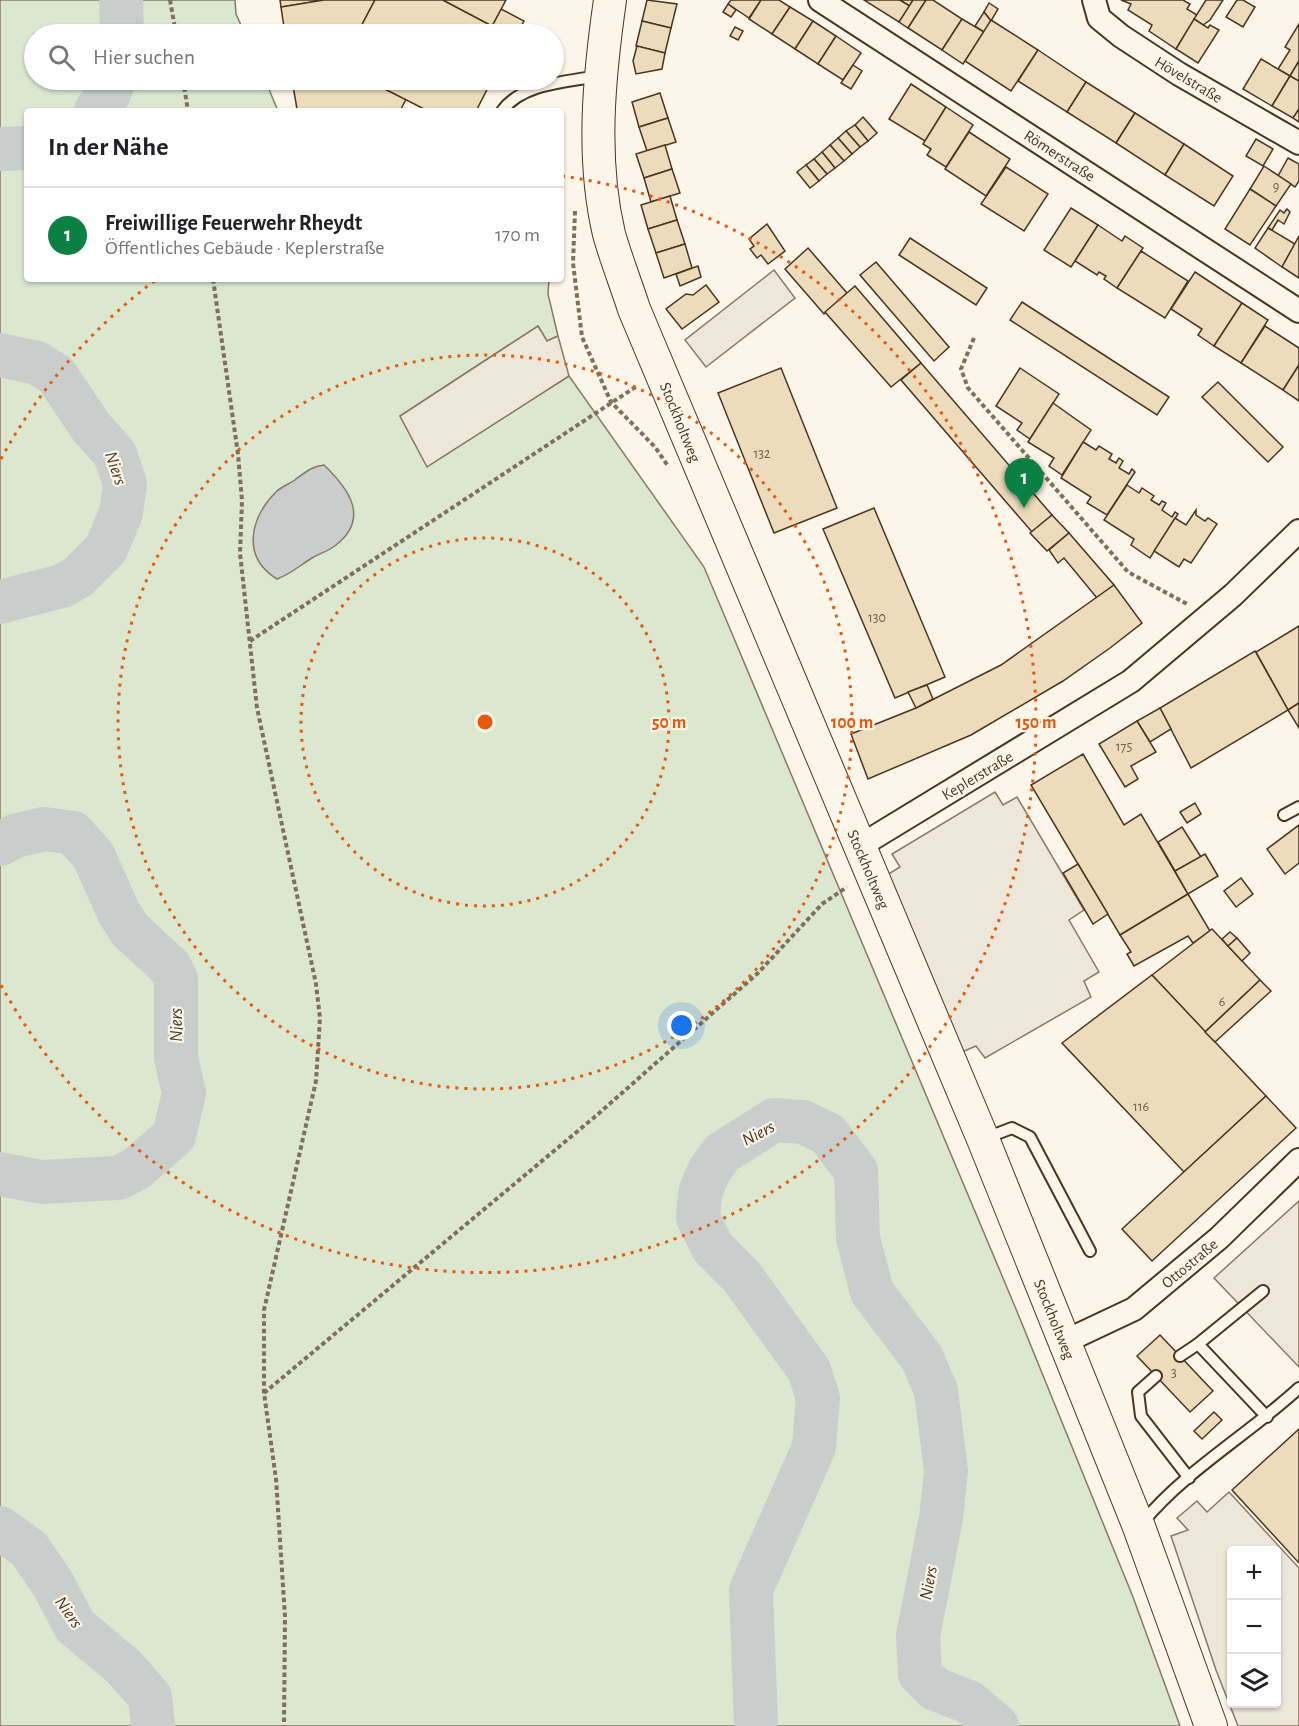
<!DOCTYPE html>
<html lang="de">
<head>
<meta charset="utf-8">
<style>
  body { margin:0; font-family:"Alegreya Sans",sans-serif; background:#f2f2f2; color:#202124 }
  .controls { position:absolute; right:18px; bottom:18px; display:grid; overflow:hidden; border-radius:6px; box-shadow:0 2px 4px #0004 }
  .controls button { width:54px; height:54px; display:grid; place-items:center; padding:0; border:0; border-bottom:2px solid #e0e0e0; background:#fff; color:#202124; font:30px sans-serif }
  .you { position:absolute; left:682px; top:1026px; width:21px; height:21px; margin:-15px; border:4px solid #fff; border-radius:50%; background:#1a73e8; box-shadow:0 0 0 9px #1a73e833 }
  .badge { display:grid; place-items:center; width:39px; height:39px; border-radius:50%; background:#0b8043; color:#fff; font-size:20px; font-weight:700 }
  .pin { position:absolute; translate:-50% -50px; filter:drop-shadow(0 2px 3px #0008) }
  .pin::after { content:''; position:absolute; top:32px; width:21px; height:18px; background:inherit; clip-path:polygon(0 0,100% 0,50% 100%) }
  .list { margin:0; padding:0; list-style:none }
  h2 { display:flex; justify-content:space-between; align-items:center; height:78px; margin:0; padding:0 24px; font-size:26px }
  h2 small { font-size:20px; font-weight:400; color:#757577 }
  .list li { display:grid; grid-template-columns:39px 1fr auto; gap:18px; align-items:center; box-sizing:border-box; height:96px; padding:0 24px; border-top:2px solid #e0e0e0 }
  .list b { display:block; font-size:22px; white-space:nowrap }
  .list p { margin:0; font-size:20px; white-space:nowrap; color:#757577 }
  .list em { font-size:20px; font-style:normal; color:#757577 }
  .icon { flex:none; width:33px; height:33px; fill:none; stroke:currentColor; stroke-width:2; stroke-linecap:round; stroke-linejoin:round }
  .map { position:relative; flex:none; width:1299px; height:1726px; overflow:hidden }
  .search { position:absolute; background:#fff; box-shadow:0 2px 4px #0004; left:24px; top:24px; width:540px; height:66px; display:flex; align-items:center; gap:15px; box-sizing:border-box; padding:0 21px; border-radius:33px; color:#757577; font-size:22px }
  .panel { position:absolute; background:#fff; box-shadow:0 2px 4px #0004; left:24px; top:108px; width:540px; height:174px; border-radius:6px }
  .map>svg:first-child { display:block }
  .green { fill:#dce7d0; stroke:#887966; stroke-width:1.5 }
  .parking { fill:#ede7d9; stroke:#887966; stroke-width:1.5; fill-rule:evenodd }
  .water { fill:#c9cecd; stroke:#887966; stroke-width:1.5 }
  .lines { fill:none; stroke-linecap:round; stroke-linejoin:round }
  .river { stroke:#c9cecd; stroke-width:44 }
  .building { fill:#ecdcbc; stroke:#4a3520; stroke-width:1.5 }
  .lane-casing { stroke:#4a3520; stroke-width:14 }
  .street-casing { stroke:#4a3520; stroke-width:26 }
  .secondary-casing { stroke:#4a3520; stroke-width:34 }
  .path { stroke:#7f6f5c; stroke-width:4; stroke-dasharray:4.5 3; stroke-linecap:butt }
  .lane { stroke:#fbf6e9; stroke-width:10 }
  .street { stroke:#fbf6e9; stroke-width:22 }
  .secondary { stroke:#fbf6e9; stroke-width:32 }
  .ring { fill:none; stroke:#e8590c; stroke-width:3; stroke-dasharray:3 6 }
  .labels { text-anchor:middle; stroke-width:4.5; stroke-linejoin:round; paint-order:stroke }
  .number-label { font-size:14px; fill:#725f47 }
  .street-label { font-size:16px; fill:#4a3520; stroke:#fbf6e9 }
  .water-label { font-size:18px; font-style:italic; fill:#4a3520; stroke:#fbf6e9 }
  .centre { fill:#e8590c; stroke:#fbf6e9; stroke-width:3 }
  .ring-label { font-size:18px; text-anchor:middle; font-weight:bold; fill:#e8590c; stroke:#fbf6e9; stroke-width:4.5; stroke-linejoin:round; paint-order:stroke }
</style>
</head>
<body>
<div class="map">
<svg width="1299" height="1726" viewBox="0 0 1299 1726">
  <rect width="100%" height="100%" fill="#fbf6e9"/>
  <path class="green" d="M0 0H235L236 14 245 34H34V80H265L278 111H27V279H549L548 294 558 336 547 341 538 326 400 416 427 466 569 376 704 567 1016 1309 1133 1597 1180 1726H0Z"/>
  <g class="parking">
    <path d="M774 270 795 298 706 367 685 340Z"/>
    <path d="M538 326 547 341 558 336 569 376 427 467 400 416Z"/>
    <path d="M995 792 1003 805 1017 797 1084 910 1069 920 1099 972 1084 981 1091 997 985 1058 976 1046 962 1052 882 878 900 867 892 854Z"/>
    <path d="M1299 1201V1367L1214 1278Z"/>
    <path d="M1229 1492 1299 1568V1726H1238L1216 1670 1171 1536 1188 1530 1177 1518 1197 1501 1207 1512ZM1232 1550H1276V1704H1232Z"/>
  </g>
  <path class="water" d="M324 465C349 489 370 518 336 545 329 551 320 553 312 558 299 566 291 574 277 579 241 557 250 518 276 492 282 486 290 484 296 479 307 471 311 467 324 465Z"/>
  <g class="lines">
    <g class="river">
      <path d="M121 0 122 34"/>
      <path d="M96 111 109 93 114 80"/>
      <path d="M0 149 27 148"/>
      <path d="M0 355 37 363 56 375 91 427 115 454 125 484 121 513 106 549 78 577 62 586 0 602"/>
      <path d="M0 844 15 836 44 829 73 833 93 855 119 913 130 930 170 967 176 979V1058L184 1093 174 1136 136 1169 118 1178 41 1182 0 1174"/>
      <path d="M0 1528 29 1549 53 1584 75 1626 124 1667 150 1697 153 1726"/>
      <path d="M756 1726 751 1590 814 1447 818 1398 809 1370 742 1277 713 1248 698 1218 700 1193 709 1171 722 1153 774 1120 803 1122 828 1134 856 1171 858 1238 872 1292 922 1358 936 1391 946 1471 941 1518 918 1636 920 1674 935 1689 969 1702 997 1726"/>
    </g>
  </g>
  <g class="building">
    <path d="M280 0H324L281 7Z"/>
    <path d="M324 0H375L357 34H285L281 7Z"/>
    <path d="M375 0H443L492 26 501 9 524 21 517 34H357Z"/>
    <path d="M443 0H506L492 26Z"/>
    <path d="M647 0 677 4 671 28 642 21Z"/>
    <path d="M731 0H761L749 18 728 4Z"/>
    <path d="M761 0H779L790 7 772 34 749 19Z"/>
    <path d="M864 0H900L910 6 899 22Z"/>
    <path d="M900 0H913L910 6Z"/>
    <path d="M913 0H926L908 28 899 22Z"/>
    <path d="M926 0H933L962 19 942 50 908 28Z"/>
    <path d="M1121 0H1183L1190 4 1187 9 1197 15 1176 49 1149 31 1152 25 1128 10 1131 4Z"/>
    <path d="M1206 0H1223L1210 20 1203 25 1194 19Z"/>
    <path d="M1237 0H1243L1255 7 1243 27 1226 17Z"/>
    <path d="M989 3 998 9 991 21 984 12Z"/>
    <path d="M728 4 736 10 731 17 723 12Z"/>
    <path d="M790 7 813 21 795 49 772 34Z"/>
    <path d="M984 12 991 21 984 32 975 26Z"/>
    <path d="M962 19 984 32 963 64 942 50Z"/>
    <path d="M1194 19 1208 28 1210 25 1219 30 1198 63 1176 49Z"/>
    <path d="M991 20 1038 50 1011 91 965 61Z"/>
    <path d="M642 21 671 28 665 53 636 46Z"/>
    <path d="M813 21 836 36 818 64 795 49Z"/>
    <path d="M1299 24V61L1290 76 1278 69 1290 50 1285 47Z"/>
    <path d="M735 27 743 31 738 40 730 36Z"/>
    <path d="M836 36 861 53 843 80 818 64Z"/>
    <path d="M637 46 665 53 662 69 636 74 633 61Z"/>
    <path d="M1038 50 1086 82 1067 112 1018 81Z"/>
    <path d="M1261 59 1290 76 1272 106 1243 89Z"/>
    <path d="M1299 61V80L1298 81 1290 76Z"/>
    <path d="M853 65 862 71 851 89 841 83Z"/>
    <path d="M1290 76 1299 81V109L1293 118 1272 106Z"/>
    <path d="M292 80H367L406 99 400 111H301L297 109Z"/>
    <path d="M367 80H501L498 86 491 82 476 111H428Z"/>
    <path d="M1086 82 1135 113 1116 143 1067 112Z"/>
    <path d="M911 84 946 107 925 141 889 119Z"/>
    <path d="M660 93 668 118 639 127 632 102Z"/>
    <path d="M946 107 973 125 946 167 927 155 931 149 923 144Z"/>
    <path d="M1299 109V122L1293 118Z"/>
    <path d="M1135 113 1184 144 1165 175 1116 143Z"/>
    <path d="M863 117 877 133 868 141 855 125Z"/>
    <path d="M668 118 676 142 647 151 639 127Z"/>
    <path d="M855 125 868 141 860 147 846 131Z"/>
    <path d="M846 131 860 147 852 154 838 138Z"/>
    <path d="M969 132 1010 159 986 196 945 169Z"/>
    <path d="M838 138 852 154 844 161 830 145Z"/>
    <path d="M1256 139 1273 149 1263 166 1246 156Z"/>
    <path d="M1184 144 1233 176 1214 206 1165 175Z"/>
    <path d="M665 145 672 169 644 178 636 154Z"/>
    <path d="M830 145 844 161 835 168 822 152Z"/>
    <path d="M822 152 835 168 827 174 814 159Z"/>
    <path d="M1288 158 1299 164V181L1295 187 1278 176Z"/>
    <path d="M814 159 827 174 819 181 806 165Z"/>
    <path d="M806 165 819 181 810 188 797 172Z"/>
    <path d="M1264 166 1291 184 1276 206 1250 189Z"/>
    <path d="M1006 167 1048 194 1024 231 981 204Z"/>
    <path d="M672 169 680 193 651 202 644 178Z"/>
    <path d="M1250 189 1276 206 1250 245 1225 229Z"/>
    <path d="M670 196 677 220 648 229 641 205Z"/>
    <path d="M1071 208 1098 225 1071 267 1044 250Z"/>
    <path d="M1287 209 1290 212 1284 224 1278 220 1272 230 1268 228 1280 210 1284 213Z"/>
    <path d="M677 220 685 244 656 253 648 229Z"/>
    <path d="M767 224 785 251 768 264 761 255 757 258 750 249 754 246 749 239Z"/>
    <path d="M1098 225 1122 241 1125 236 1143 248 1117 288 1104 279 1106 276 1099 272 1097 275 1075 261Z"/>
    <path d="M1268 228 1295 244 1282 267 1255 248Z"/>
    <path d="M1299 236V278L1282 267Z"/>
    <path d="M910 238 987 288 976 305 899 255Z"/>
    <path d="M685 244 692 268 664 278 656 253Z"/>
    <path d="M808 248 847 293 824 314 785 269Z"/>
    <path d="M1141 251 1188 281 1165 318 1117 288Z"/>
    <path d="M876 262 949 347 934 361 860 275Z"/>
    <path d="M698 266 701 277 680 286 676 274Z"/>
    <path d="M1195 272 1242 303 1214 346 1198 335 1202 329 1171 309Z"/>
    <path d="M706 285 719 302 682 329 666 309 686 294 693 295Z"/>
    <path d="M855 286 921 363 891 387 825 312Z"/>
    <path d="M1022 302 1169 397 1157 415 1010 320Z"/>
    <path d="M1242 303 1268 320 1241 363 1214 346Z"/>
    <path d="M1265 326 1299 348V365L1283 390 1241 363Z"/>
    <path d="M921 363 1052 515 1032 532 901 380Z"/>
    <path d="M1299 365V401L1283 390Z"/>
    <path d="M781 368 837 508 774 533 718 393Z"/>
    <path d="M1020 368 1059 394 1030 439 1017 430 1022 423 996 406Z"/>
    <path d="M1218 382 1283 447 1268 462 1202 397Z"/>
    <path d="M1053 403 1091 430 1062 475 1049 466 1054 458 1028 442Z"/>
    <path d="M1083 442 1096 450 1099 446 1112 454 1109 459 1116 463 1119 458 1123 461 1119 468 1129 474 1132 469 1135 472 1107 515 1087 503 1091 497 1061 478Z"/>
    <path d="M1127 485 1139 493 1142 488 1154 496 1151 500 1159 505 1162 501 1166 503 1162 510 1172 517 1175 512 1178 514 1150 558 1131 545 1134 539 1104 520Z"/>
    <path d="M874 508 945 677 895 698 823 529Z"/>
    <path d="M1196 510V515L1205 521 1208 518 1217 524 1191 563 1184 559 1179 567 1154 551 1175 518 1186 525Z"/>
    <path d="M1052 515 1069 533 1047 551 1030 533Z"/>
    <path d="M1069 533 1114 585 1097 598 1064 558 1058 563 1049 550Z"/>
    <path d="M1114 585 1142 623 1110 648 1063 681 971 735 868 779 851 734 916 708 1001 665Z"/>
    <path d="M1299 626V703L1288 710 1256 652Z"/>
    <path d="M1255 651 1288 710 1191 768 1160 708Z"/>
    <path d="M927 685 933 699 916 708 908 692Z"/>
    <path d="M1299 703V728L1288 710Z"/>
    <path d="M1160 708 1171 729 1150 742 1137 721Z"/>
    <path d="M1137 721 1156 752 1131 766 1138 779 1125 787 1099 744Z"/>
    <path d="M1083 754 1124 825 1141 814 1188 894 1120 935 1031 785Z"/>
    <path d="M1195 803 1201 814 1187 823 1180 812Z"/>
    <path d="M1299 825V863L1285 874 1267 849Z"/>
    <path d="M1182 827 1201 857 1175 871 1158 842Z"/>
    <path d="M1205 854 1218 876 1188 894 1175 871Z"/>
    <path d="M1078 864 1108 914 1093 924 1063 873Z"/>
    <path d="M1241 878 1253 894 1236 907 1224 891Z"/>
    <path d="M1188 894 1210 931 1193 943 1188 936 1134 966 1127 954 1131 952 1120 935Z"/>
    <path d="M1212 929 1260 980 1205 1032 1152 975Z"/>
    <path d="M1230 932 1237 938 1228 946 1222 939Z"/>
    <path d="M1237 938 1250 953 1242 961 1228 946Z"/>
    <path d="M1152 975 1266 1096 1184 1172 1062 1043Z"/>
    <path d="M1260 980 1271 991 1215 1042 1205 1032Z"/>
    <path d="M1266 1096 1296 1128 1152 1261 1122 1229Z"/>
    <path d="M1160 1335 1213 1391 1190 1412 1137 1356Z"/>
    <path d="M1214 1412 1222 1420 1202 1439 1194 1431Z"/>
    <path d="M1299 1429V1563L1232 1490Z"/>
  </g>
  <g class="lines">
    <g class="lane-casing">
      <g id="lane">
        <path d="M502 111C522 83 567 82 598 76"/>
        <path d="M1284 815 1299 807"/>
        <path d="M986 1138 1012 1128 1030 1137 1090 1251"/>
        <path d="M1198 1344 1263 1291"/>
        <path d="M1180 1356 1198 1344 1267 1417"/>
        <path d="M1156 1376 1138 1392 1141 1416 1189 1478"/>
        <path d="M1143 1522C1185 1471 1249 1434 1299 1388"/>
      </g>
    </g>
    <g class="street-casing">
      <g id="street">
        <path d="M820 0 1299 311"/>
        <path d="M1094 0 1099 18 1121 36 1179 74 1299 143"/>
        <path d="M860 846 1131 681 1233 595 1299 531"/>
        <path d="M1064 1342 1134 1309 1219 1238 1299 1160"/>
      </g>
    </g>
    <g class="secondary-casing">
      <path id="secondary" d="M610 0C599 77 591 158 609 234 616 259 626 284 634 309L983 1139 1139 1527 1211 1726"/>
    </g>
    <g class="path">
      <path d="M170 0 176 34"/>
      <path d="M183 80 188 111"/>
      <path d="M575 211 573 263 582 337 611 402 655 447 668 466"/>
      <path d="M213 279 238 454 242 501 240 553 257 708 316 984 320 1018 316 1081 264 1310V1393L276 1479 285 1616 284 1726"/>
      <path d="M974 338 961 369 968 388 1128 572 1187 604"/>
      <path d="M250 641 637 386"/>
      <path d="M264 1393 597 1115 758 973 822 904 847 887"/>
    </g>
    <use href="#lane" class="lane"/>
    <use href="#street" class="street"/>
    <use href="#secondary" class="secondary"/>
  </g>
  <g class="ring">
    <circle cx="485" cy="722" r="184"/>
    <circle cx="485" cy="722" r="367"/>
    <path d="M1 459A551 551 0 0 1 157 279M562 176A551 551 0 1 1 1 985"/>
  </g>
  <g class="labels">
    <g class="number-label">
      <text x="1276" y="191">9</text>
      <text x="762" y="458">132</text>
      <text x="877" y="622">130</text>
      <text x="1124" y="751">175</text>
      <text x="1222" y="1006">6</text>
      <text x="1141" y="1111">116</text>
      <text x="1174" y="1377">3</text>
    </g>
    <g class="street-label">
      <text transform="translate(1189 79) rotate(31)" y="6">Hövelstraße</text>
      <text transform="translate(1060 155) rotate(33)" y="6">Römerstraße</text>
      <text transform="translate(681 422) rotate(68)" y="6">Stockholtweg</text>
      <text transform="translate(977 775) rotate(-31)" y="6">Keplerstraße</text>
      <text transform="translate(869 869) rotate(67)" y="6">Stockholtweg</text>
      <text transform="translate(1189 1263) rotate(-40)" y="6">Ottostraße</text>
      <text transform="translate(1055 1319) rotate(68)" y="6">Stockholtweg</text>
    </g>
    <g class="water-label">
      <text transform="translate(116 468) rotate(71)" y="6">Niers</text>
      <text transform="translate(176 1025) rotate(-90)" y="6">Niers</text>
      <text transform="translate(758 1133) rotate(-28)" y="6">Niers</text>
      <text transform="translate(928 1583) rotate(-79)" y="6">Niers</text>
      <text transform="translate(69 1612) rotate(55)" y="6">Niers</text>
    </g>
  </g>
  <circle cx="485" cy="722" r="9" class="centre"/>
  <g class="ring-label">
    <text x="669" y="728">50 m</text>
    <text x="852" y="728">100 m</text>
    <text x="1036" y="728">150 m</text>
  </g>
</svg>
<div class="controls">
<button>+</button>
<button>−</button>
<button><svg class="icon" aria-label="layers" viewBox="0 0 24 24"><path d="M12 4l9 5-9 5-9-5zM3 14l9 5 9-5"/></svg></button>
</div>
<div class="you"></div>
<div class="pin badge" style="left:1024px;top:508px">1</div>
<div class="search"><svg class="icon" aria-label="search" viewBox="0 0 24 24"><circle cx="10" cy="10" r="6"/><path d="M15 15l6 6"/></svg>Hier suchen</div>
<section class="panel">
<h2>In der Nähe<small></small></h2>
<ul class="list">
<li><span class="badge">1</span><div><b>Freiwillige Feuerwehr Rheydt</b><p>Öffentliches Gebäude · Keplerstraße</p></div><em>170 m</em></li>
</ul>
</section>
</div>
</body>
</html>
